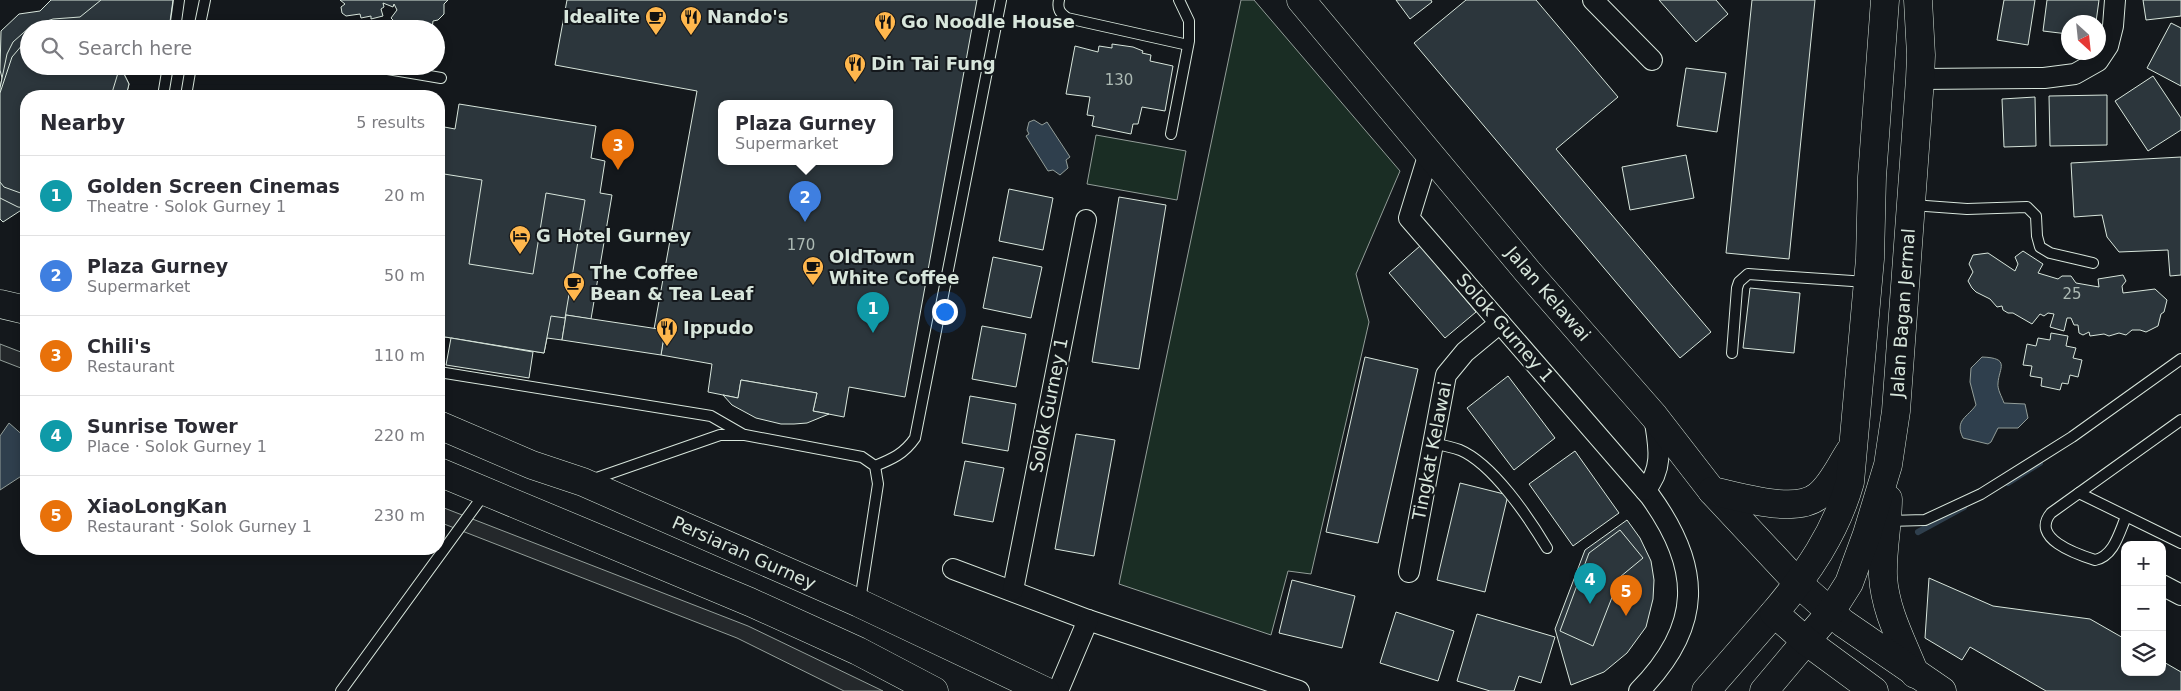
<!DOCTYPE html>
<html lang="en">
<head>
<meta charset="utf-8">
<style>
  body { margin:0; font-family:"DejaVu Sans",sans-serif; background:#f7f7f7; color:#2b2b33 }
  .controls { position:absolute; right:15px; bottom:15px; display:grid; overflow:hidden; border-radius:10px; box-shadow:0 2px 8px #0003 }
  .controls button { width:45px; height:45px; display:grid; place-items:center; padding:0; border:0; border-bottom:1px solid #e1e1e2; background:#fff; color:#2b2b33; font:25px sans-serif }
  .compass { position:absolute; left:2061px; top:15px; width:45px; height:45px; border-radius:50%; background:#fff; box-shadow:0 2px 8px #0003; rotate:153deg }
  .you { position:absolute; left:944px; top:311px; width:18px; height:18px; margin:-12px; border:4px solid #fff; border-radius:50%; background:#1a73e8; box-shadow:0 0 0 8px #1a73e833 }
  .badge { display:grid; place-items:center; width:32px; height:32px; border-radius:50%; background:#7c3aed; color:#fff; font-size:16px; font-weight:700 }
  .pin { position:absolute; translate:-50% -41px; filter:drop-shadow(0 1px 2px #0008) }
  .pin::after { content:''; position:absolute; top:26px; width:18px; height:15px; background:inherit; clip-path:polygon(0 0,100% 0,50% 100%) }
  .popup { position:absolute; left:718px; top:100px; width:175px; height:65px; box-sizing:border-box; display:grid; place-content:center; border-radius:10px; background:#fff; filter:drop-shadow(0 1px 4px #0005); font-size:16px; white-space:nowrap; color:#7c7c81 }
  .popup b { font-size:19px; color:#2b2b33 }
  .popup::after { content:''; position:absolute; left:50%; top:100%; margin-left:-10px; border:10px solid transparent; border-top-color:#fff }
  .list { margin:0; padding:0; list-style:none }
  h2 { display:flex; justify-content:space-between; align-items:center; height:65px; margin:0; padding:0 20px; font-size:21px }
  h2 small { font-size:16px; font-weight:400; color:#7c7c81 }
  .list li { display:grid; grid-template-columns:32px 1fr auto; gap:15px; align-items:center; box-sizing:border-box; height:80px; padding:0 20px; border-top:1px solid #e1e1e2 }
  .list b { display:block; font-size:19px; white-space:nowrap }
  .list p { margin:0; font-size:16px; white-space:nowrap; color:#7c7c81 }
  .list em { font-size:16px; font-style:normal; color:#7c7c81 }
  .icon { flex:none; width:28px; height:28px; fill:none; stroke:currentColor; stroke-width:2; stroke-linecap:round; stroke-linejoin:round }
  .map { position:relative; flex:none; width:2181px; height:691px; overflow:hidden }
  .search { position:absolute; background:#fff; box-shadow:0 2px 8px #0003; left:20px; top:20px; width:425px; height:55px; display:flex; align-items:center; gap:12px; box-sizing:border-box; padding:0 18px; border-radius:28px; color:#7c7c81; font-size:19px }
  .panel { position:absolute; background:#fff; box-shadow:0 2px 8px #0003; left:20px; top:90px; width:425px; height:465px; border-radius:20px }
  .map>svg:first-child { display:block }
  .green { fill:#1a2d24; stroke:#939e99 }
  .parking { fill:#24282b; stroke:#939e99 }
  .water { fill:#2f3f4d; stroke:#939e99 }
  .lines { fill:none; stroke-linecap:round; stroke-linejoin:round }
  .stream { stroke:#2f3f4d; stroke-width:6 }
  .building { fill:#2c363c; stroke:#d8e6dc; fill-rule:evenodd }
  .lane-casing { stroke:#d8e6dc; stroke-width:12 }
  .street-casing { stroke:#d8e6dc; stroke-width:22 }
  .secondary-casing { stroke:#d8e6dc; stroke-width:29 }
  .primary-casing { stroke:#d8e6dc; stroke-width:29 }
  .lane { stroke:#14181c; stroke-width:10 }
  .street { stroke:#14181c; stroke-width:20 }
  .secondary { stroke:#14181c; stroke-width:28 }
  .primary { stroke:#14181c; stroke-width:28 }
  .labels { text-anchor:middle; stroke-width:4; stroke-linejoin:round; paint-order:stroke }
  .number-label { font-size:15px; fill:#adbab4 }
  .poi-label { font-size:18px; font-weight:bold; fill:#d8e6dc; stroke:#14181c; text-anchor:start }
  .street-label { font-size:18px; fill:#d8e6dc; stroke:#14181c }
</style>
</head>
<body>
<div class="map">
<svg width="2181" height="691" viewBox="0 0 2181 691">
  <rect width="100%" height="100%" fill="#14181c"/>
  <g class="green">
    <path d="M1241 0H1254L1400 171 1356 274 1369 322 1311 574 1288 571 1271 635 1119 584Z"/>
    <path d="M1096 135 1186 151 1177 200 1087 184Z"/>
  </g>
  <g class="parking">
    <path d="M0 344 26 354V370L0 360Z"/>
    <path d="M439 506 748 626 883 691H844L737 638 439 522Z"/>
  </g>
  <g class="water">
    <path d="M1034 120 1042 125 1047 122 1070 157 1066 160 1068 168 1060 175 1053 170 1048 171 1026 136 1029 134 1027 130 1029 122Z"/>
    <path d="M1982 357C2011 358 1999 368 1998 383 1997 389 2002 397 2004 403L2025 404 2028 418 2018 428H1998L1991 442 1988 444 1963 438C1954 420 1968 417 1976 405L1970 382 1971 368Z"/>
    <path d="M9 423 26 438V473L0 490V436Z"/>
  </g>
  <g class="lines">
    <g class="stream">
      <path d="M2008 483 2040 463"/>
      <path d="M1918 532 1964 507"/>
    </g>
  </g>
  <g class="building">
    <path d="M51 0H173L169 29H29V66H120L129 84 126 96H26V207L3 222 0 219V88L2 78 0 70 1 31 19 14 40 11Z"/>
    <path d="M101 0H173L169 29H29V66H120L129 84 126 96H26V208L18 207 0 198V88L7 54 13 42 31 26 53 19 80 17Z"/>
    <path d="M340 0H448L444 4V14L438 20 433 21 432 29H420L413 24 409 29 402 22 399 26 391 18 397 10 394 4 393 7 383 3 384 7 381 9 383 16 371 19V16L361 18 360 14 346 16 342 13 341 7 345 4Z"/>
    <path d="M567 0H977L905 397 849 387 844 417 813 411 817 393 741 380 738 398 708 392 712 364 661 355 665 330 654 329 697 91 555 65ZM721 103H889V161H721Z"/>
    <path d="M1396 0H1431L1432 2 1410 19Z"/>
    <path d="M1466 0H1536L1618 97 1556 149 1711 332 1680 358 1414 43Z"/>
    <path d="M1659 0H1716L1728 14 1696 42Z"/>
    <path d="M1752 0H1815L1789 259 1726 253Z"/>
    <path d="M2004 0H2035L2028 45 1997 40Z"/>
    <path d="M2047 0H2099L2096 22H2068V34L2043 31Z"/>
    <path d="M2143 0H2181V16L2146 20Z"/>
    <path d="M2171 23 2181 28V86L2147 68Z"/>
    <path d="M29 37V66H116L118 73 111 96H26V195L4 187 0 182V93L12 57Z"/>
    <path d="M1112 44 1133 47 1143 51 1142 53 1151 55 1150 61 1173 66 1165 111 1142 107 1138 124H1133L1131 134 1092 126 1094 116 1087 115 1090 97 1066 94 1075 46 1098 52 1099 46 1112 48Z"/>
    <path d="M1686 68 1726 73 1717 132 1677 126Z"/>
    <path d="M2153 76 2181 118V130L2148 151 2115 101Z"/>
    <path d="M2107 95V145L2050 146 2049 96Z"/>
    <path d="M2035 97 2036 146 2004 147 2002 99Z"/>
    <path d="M459 104 596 126 591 158 605 161 600 193 612 195 591 319 566 315 562 340 547 338 544 353 439 336V126L455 129Z"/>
    <path d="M1686 155 1694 198 1630 210 1622 167Z"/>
    <path d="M2181 157V275L2170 276 2168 250 2119 252 2107 237 2102 215 2074 217 2071 163Z"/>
    <path d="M444 174 482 180 469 264 533 274 546 193 585 200 565 318 551 316 544 353 439 336 441 298 439 297V203Z"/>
    <path d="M1009 189 1053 198 1043 250 999 241Z"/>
    <path d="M1119 197 1166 205 1139 369 1092 362Z"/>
    <path d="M1420 246 1476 312 1445 338 1389 273Z"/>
    <path d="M2023 251 2043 264 2038 273 2058 279 2062 276H2071L2076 283 2099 287 2098 279 2123 275 2126 281 2122 286 2123 293 2155 289 2167 300 2164 312 2161 314 2158 326 2146 332 2140 330H2132L2126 335 2119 333 2109 336 2104 334 2090 336 2089 332 2083 335 2079 333 2078 325H2074L2071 318H2067L2064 331 2050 327 2054 314 2048 313 2044 316 2040 314 2032 324 2013 313H2008L2003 310 2002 306 1997 307 1990 299 1976 292 1972 288 1968 281 1973 272 1969 264 1973 255 1988 253 2015 271 2018 264 2015 257Z"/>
    <path d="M993 257 1042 267 1031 318 983 308Z"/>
    <path d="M1750 288 1800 293 1794 353 1743 348Z"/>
    <path d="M566 315 665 330 661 355 562 340Z"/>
    <path d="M982 326 1026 334 1016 387 972 379Z"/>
    <path d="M2051 333 2068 336 2066 346 2076 348 2073 358 2082 360 2078 377 2070 375 2068 384 2062 383 2060 390 2041 386 2042 378 2030 376 2032 366 2023 365 2027 344 2036 346 2038 338 2050 340Z"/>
    <path d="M451 338 533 352 529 378 446 365Z"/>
    <path d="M1365 357 1418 369 1378 543 1326 532Z"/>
    <path d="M1508 376 1555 438 1514 470 1467 408Z"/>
    <path d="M741 380 817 393 813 411 829 414 807 423 794 424H781L756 418 732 405 723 395 738 398Z"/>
    <path d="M970 396 1016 404 1008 451 962 443Z"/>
    <path d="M1076 434 1115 440 1094 556 1055 549Z"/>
    <path d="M1575 451 1619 513 1573 546 1529 484Z"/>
    <path d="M965 461 1004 468 993 522 954 515Z"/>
    <path d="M1460 483 1508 495 1485 592 1437 580Z"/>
    <path d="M1627 520 1640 538 1651 561 1654 580 1653 599 1646 627 1627 653 1604 672 1571 685 1555 629 1585 550Z"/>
    <path d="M1620 530 1643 558 1620 577 1593 646 1560 631 1589 553Z"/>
    <path d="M1929 578 1993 606 2090 619 2125 639V672H2162V661L2181 672V691H2046L1970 647 1962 660 1925 638Z"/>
    <path d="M1292 580 1355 596 1342 648 1279 633Z"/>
    <path d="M1396 612 1454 631 1438 681 1380 663Z"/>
    <path d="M1477 614 1555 637 1541 683 1519 676 1514 691H1490L1457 681Z"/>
  </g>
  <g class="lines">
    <g class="lane-casing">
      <g id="lane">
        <path d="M1059 0C1057 9 1060 13 1067 18L1188 45"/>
        <path d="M175 29 179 0"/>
        <path d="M199 29 205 0"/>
        <path d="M370 66 441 78"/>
        <path d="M163 96 168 66"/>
        <path d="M186 96 191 66"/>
        <path d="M1171 134 1189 41V21L1179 0"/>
        <path d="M1912 205 1967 209 2027 207 2036 216 2037 236 2040 247 2050 253 2093 263"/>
        <path d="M1732 353 1737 288 1739 282 1748 274 1867 282"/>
        <path d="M439 372 705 415 711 416 744 435"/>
        <path d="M1433 443C1442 445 1451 447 1460 450 1493 464 1529 518 1547 548"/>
        <path d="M875 466C892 459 904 454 915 438L1001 0"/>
        <path d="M591 480 720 435H745L862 457 875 466 878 484 860 601"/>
        <path d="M2079 493 2181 543"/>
        <path d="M2126 517C2119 533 2114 556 2095 560 2076 554 2030 538 2051 513L2181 420"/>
        <path d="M1888 521 1925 520 1981 494 2072 437 2181 359"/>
        <path d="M341 691 485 493"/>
      </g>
    </g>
    <g class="street-casing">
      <g id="street">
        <path d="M1593 0 1652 60"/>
        <path d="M1920 79 2044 78 2075 74 2098 61 2108 46 2113 26 2115 0"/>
        <path d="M1429 153 1409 218 1650 496C1702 568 1703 626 1639 691"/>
        <path d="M1645 490C1665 468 1658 443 1654 416"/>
        <path d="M953 569 1088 620 1299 691"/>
        <path d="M1409 572 1446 375 1465 352 1500 323"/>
        <path d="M2162 585 2181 595"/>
        <path d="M1013 590 1086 220"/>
        <path d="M1058 691 1088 620"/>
      </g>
    </g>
    <g class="secondary-casing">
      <g id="secondary">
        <path d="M1301 0 1528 272 1654 416 1712 491 1799 584"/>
        <path d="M0 304 26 310"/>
        <path d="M439 425 532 465 583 482 775 566 859 603 1045 691"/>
        <path d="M439 472 750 602 858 651 934 691"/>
        <path d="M1706 691 1774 613"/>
        <path d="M1764 691 1806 641"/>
      </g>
    </g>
    <g class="primary-casing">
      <g id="primary">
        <path d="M1712 491C1739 496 1795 515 1818 496 1832 485 1840 466 1850 451"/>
        <path d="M1888 499C1888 524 1882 550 1883 576 1885 611 1902 641 1915 674"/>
        <path d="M1799 584 1843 623 1942 691"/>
        <path d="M1806 641 1830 613 1849 583 1867 534 1888 465 1896 411 1920 79 1921 55 1918 0"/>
        <path d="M1874 691 1806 641 1774 613C1807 574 1836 532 1850 482L1870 259 1872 177 1885 0"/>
      </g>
    </g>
    <use href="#lane" class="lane"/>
    <use href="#street" class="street"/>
    <use href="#secondary" class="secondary"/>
    <use href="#primary" class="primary"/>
  </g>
  <defs>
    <g id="cafe-pin" transform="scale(1.125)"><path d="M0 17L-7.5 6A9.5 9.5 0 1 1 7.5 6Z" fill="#ffb74d" stroke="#14181c"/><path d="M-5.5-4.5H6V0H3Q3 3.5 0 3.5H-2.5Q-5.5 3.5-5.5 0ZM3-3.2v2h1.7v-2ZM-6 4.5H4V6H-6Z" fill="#111"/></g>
    <g id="restaurant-pin" transform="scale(1.125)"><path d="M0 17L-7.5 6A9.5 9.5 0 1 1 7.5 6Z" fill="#ffb74d" stroke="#14181c"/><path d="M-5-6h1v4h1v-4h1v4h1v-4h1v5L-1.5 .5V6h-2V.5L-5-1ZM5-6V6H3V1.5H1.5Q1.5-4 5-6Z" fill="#111"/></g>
    <g id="hotel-pin" transform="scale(1.125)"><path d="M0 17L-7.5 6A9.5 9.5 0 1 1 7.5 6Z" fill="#ffb74d" stroke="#14181c"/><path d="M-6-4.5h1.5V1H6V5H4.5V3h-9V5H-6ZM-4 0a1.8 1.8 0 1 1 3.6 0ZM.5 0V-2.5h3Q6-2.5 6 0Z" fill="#111"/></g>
  </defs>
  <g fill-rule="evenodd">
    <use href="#cafe-pin" x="656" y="17"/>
    <use href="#restaurant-pin" x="691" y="17"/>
    <use href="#restaurant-pin" x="885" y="22"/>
    <use href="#restaurant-pin" x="855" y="64"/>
    <use href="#hotel-pin" x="520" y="236"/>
    <use href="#cafe-pin" x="813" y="267"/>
    <use href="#cafe-pin" x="574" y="283"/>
    <use href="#restaurant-pin" x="667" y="328"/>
  </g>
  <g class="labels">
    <g class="number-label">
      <text x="1119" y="85">130</text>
      <text x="801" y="250">170</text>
      <text x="2072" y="299">25</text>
    </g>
    <g class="poi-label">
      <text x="640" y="23" text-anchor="end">Idealite</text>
      <text x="707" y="23">Nando's</text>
      <text x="901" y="28">Go Noodle House</text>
      <text x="871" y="70">Din Tai Fung</text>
      <text x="536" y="242">G Hotel Gurney</text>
      <text x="829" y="263">OldTown<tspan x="829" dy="21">White Coffee</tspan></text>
      <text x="590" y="279">The Coffee<tspan x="590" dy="21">Bean &amp; Tea Leaf</tspan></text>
      <text x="683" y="334">Ippudo</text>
    </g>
    <g class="street-label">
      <text transform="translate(1548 294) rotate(49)" y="6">Jalan Kelawai</text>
      <text transform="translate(1903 313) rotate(-86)" y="6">Jalan Bagan Jermal</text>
      <text transform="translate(1505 328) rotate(49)" y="6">Solok Gurney 1</text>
      <text transform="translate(1049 405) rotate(-79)" y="6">Solok Gurney 1</text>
      <text transform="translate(1432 451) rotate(-79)" y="6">Tingkat Kelawai</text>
      <text transform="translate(744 553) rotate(24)" y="6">Persiaran Gurney</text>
    </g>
  </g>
</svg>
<div class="controls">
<button>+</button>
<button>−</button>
<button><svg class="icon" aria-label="layers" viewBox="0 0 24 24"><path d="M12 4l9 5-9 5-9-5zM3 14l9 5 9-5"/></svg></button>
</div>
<svg class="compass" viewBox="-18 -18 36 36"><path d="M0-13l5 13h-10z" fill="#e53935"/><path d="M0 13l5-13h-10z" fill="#7c7c81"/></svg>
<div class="you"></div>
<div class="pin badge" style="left:873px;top:333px;background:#0f9aa8">1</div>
<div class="pin badge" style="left:805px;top:222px;background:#3f7fe0">2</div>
<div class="popup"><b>Plaza Gurney</b>Supermarket</div>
<div class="pin badge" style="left:618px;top:170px;background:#e8710a">3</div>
<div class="pin badge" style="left:1590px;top:604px;background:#0f9aa8">4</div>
<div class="pin badge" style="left:1626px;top:616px;background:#e8710a">5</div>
<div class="search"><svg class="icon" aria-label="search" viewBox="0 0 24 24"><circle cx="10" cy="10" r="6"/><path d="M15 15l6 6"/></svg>Search here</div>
<section class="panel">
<h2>Nearby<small>5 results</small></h2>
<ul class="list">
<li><span class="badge" style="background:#0f9aa8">1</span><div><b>Golden Screen Cinemas</b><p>Theatre · Solok Gurney 1</p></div><em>20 m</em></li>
<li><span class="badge" style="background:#3f7fe0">2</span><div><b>Plaza Gurney</b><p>Supermarket</p></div><em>50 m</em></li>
<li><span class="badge" style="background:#e8710a">3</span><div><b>Chili's</b><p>Restaurant</p></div><em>110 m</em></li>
<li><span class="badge" style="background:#0f9aa8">4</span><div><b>Sunrise Tower</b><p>Place · Solok Gurney 1</p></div><em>220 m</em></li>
<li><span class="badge" style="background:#e8710a">5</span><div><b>XiaoLongKan</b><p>Restaurant · Solok Gurney 1</p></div><em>230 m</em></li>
</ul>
</section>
</div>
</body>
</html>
